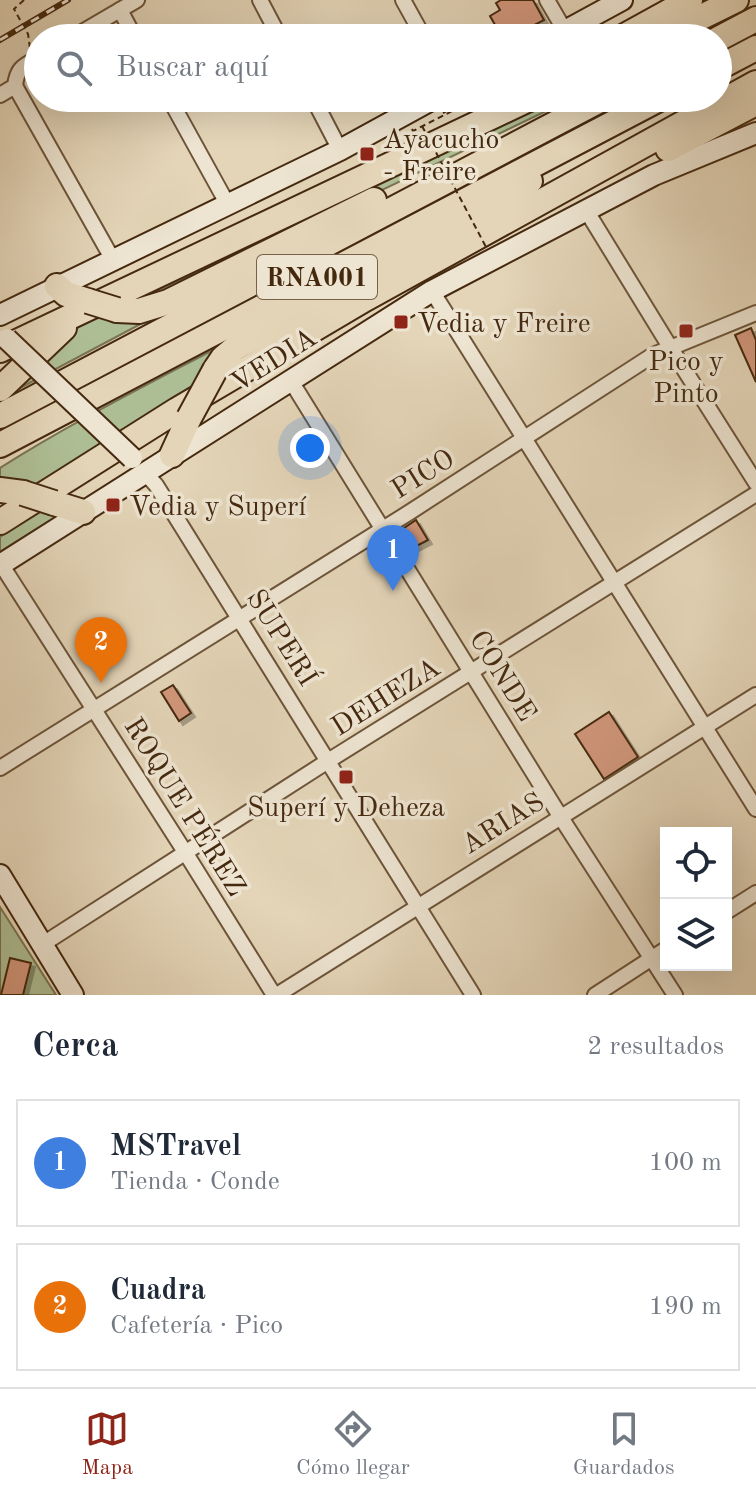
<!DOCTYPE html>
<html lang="es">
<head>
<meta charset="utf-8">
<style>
  body { margin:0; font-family:"Old Standard TT",serif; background:#f6f6f7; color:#1f2937 }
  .controls { position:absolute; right:24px; bottom:24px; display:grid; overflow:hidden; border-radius:0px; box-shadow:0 8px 32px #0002 }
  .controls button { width:72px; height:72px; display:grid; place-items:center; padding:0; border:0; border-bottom:2px solid #e0e1e3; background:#fff; color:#1f2937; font:40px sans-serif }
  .you { position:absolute; left:310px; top:448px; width:28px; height:28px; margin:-20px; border:6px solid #fff; border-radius:50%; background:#1a73e8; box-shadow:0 0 0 12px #1a73e833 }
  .badge { display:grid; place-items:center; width:52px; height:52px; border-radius:50%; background:#8f2418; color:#fff; font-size:26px; font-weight:700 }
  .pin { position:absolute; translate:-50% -66px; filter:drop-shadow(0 2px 4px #0008) }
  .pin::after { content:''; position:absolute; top:42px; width:28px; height:24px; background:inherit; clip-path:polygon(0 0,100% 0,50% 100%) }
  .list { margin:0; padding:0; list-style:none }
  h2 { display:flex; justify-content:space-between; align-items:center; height:104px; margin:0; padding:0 32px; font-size:34px }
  h2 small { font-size:26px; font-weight:400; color:#747a83 }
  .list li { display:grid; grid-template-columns:52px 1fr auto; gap:24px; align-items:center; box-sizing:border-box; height:128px; margin:0 16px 16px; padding:0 16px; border:2px solid #e0e1e3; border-radius:0px }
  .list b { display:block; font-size:30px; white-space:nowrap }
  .list p { margin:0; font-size:26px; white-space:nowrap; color:#747a83 }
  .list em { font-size:26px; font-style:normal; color:#747a83 }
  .icon { flex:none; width:44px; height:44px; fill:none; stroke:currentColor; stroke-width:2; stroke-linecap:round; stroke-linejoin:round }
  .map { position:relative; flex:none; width:756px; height:995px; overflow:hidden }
  .search { position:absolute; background:#fff; box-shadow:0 8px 32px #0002; left:24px; right:24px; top:24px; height:88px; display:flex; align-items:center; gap:20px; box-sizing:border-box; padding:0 28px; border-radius:44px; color:#747a83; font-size:30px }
  .sheet { height:392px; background:#fff }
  nav { display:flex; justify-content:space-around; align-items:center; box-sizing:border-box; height:112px; border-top:2px solid #e0e1e3; background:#fff; font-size:22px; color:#747a83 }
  nav a { display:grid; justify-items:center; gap:4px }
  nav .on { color:#8f2418 }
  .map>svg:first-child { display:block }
  .green { fill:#aebe94; stroke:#7a7452; stroke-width:2 }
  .building { fill:#d2977b; stroke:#45290f; stroke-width:2; filter:url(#shadow) }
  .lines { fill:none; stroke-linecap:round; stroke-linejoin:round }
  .street-casing { stroke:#6d5439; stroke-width:18 }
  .secondary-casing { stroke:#45290f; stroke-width:24 }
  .highway-casing { stroke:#45290f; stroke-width:28 }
  .path { stroke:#45290f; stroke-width:2; stroke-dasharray:6 4; stroke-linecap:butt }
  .street { stroke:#ede4d1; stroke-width:14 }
  .secondary { stroke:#ede4d1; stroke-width:20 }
  .highway { stroke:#e4d5b8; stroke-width:24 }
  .rail-casing { stroke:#45290f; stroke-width:6 }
  .rail { stroke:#ede4d1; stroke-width:3; stroke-dasharray:9; stroke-linecap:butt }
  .secondary-bridge-casing { stroke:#45290f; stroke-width:24; stroke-linecap:butt }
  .highway-bridge-casing { stroke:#45290f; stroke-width:28; stroke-linecap:butt }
  .path-bridge { stroke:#45290f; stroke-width:2; stroke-dasharray:6 4; stroke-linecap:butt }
  .secondary-bridge { stroke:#ede4d1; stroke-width:20 }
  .highway-bridge { stroke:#e4d5b8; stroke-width:24 }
  .poi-dot { fill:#8f2418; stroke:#ede4d1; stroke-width:3 }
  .labels { text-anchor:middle; stroke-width:7; stroke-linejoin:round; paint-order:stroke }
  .shield { fill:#ede4d1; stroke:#776149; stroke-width:2 }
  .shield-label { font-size:26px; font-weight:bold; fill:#45290f }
  .poi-label { font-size:28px; fill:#45290f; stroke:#ede4d1; text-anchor:start }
  .street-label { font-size:28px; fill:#45290f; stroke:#ede4d1 }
</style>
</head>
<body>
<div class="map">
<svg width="756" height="995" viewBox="0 0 756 995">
  <defs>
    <filter id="shadow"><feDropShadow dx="4" dy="4" stdDeviation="0" flood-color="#0004"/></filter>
  </defs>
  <rect width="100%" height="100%" fill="#e4d5b8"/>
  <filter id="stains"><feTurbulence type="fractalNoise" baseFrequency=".0025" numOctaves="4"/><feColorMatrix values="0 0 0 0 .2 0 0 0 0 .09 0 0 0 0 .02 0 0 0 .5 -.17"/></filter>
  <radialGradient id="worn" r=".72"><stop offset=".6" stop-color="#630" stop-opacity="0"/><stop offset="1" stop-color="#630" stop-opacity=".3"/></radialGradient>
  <g class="green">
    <path d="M552 98H573L189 283 128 304 286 229 366 188Z"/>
    <path d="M167 310 3 397C25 376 76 320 104 313 120 310 150 311 167 310Z"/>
    <path d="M245 333 199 385 29 488 0 482V468C79 418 163 377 245 333Z"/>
    <path d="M45 508 57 515 56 517 0 552V537Z"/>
    <path d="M0 907 56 995H0Z"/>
  </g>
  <g class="building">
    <path d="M501 0H533L544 20 525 30 523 26 502 37 490 16 500 10 496 3Z"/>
    <path d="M751 328 756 340V382L735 335Z"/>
    <path d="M416 520 428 540 411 549 404 536V528Z"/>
    <path d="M173 685 191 713 179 721 161 692Z"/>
    <path d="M609 712 638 757 604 779 575 734Z"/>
    <path d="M10 958 31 963 23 995H1Z"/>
  </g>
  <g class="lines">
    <g class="street-casing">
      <g id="street">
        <path d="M260 0 280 38"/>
        <path d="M403 0 424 38"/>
        <path d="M547 0 565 31"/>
        <path d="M120 10 135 38"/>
        <path d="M72 38 137 0"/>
        <path d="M15 86 113 260"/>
        <path d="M0 95 15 86C17 68 23 66 38 58"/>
        <path d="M169 98 228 205"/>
        <path d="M313 98 340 150"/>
        <path d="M586 210 670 347 756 483"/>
        <path d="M432 291 756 809"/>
        <path d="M291 381 560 816 675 995"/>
        <path d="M145 473 156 485 473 995"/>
        <path d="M1 564 185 852 274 995"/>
        <path d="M0 768 410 512 653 355 756 313"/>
        <path d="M726 912 756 893"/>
        <path d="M43 944 328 761 756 494"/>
        <path d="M277 995 756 695"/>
        <path d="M595 995 666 949"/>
      </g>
    </g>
    <g class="secondary-casing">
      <g id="secondary">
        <path d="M552 38 622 0"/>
        <path d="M0 315 340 150 435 98"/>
        <path d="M0 565 432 291 654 175 756 133"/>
        <path d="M0 875 73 995"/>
      </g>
    </g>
    <g class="highway-casing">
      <g id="highway">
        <path d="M621 38 690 0"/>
        <path d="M659 38 736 0"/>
        <path d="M718 39 756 19"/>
        <path d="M718 68 756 48"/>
        <path d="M668 149 756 103"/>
        <path d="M57 286 66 294 88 301"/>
        <path d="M117 310 139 311 168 302 374 200"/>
        <path d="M0 350 531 98"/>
        <path d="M215 370 223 358 235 348 494 205 530 181"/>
        <path d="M0 389 64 328"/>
        <path d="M0 416 604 98"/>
        <path d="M0 445 661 98"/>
        <path d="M172 455 189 418"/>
        <path d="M0 490 23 493"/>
        <path d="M54 503 83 512"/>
        <path d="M0 522 177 410 365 299 756 83"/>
      </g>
    </g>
    <g class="path">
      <path d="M24 0 14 9 28 34 30 48"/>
      <path d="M412 129 413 131 464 105 462 103 443 113"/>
    </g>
    <use href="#street" class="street"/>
    <use href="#secondary" class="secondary"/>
    <use href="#highway" class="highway"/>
    <g class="rail-casing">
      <path id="rail" d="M0 40 68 0"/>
    </g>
    <use href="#rail" class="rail"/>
    <g class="secondary-bridge-casing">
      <path id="secondary-bridge" d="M7 339 132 458"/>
    </g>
    <g class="highway-bridge-casing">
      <g id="highway-bridge">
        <path d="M88 301 117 310"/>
        <path d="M189 418 215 370"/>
        <path d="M23 493 54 503"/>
      </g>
    </g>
    <path class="path-bridge" d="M422 126 486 247"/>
    <use href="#secondary-bridge" class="secondary-bridge"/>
    <use href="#highway-bridge" class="highway-bridge"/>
  </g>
  <g class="poi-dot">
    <rect x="359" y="146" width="16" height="16" rx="4"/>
    <rect x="393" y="314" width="16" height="16" rx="4"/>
    <rect x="678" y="323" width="16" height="16" rx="4"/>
    <rect x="105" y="497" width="16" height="16" rx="4"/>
    <rect x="338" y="769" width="16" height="16" rx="4"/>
  </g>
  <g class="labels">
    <rect class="shield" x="257" y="255" width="120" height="44" rx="6"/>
    <g class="shield-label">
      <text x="317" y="286">RNA001</text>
    </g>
    <g class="poi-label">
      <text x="383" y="148">Ayacucho<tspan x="383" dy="32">- Freire</tspan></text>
      <text x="417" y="332">Vedia y Freire</text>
      <text x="686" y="370" text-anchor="middle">Pico y<tspan x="686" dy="32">Pinto</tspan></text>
      <text x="129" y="515">Vedia y Superí</text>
      <text x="346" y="816" text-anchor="middle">Superí y Deheza</text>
    </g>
    <g class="street-label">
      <text transform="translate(273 359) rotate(-32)" y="10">VEDIA</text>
      <text transform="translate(422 473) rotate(-32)" y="10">PICO</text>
      <text transform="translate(283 637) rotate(58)" y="10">SUPERÍ</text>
      <text transform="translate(504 675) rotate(58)" y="10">CONDE</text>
      <text transform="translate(385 696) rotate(-32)" y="10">DEHEZA</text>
      <text transform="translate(186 806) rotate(58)" y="10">ROQUE PÉREZ</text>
      <text transform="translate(502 822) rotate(-32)" y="10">ARIAS</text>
    </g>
  </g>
  <rect width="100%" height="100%" filter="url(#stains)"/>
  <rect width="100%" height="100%" fill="url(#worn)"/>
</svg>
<div class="controls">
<button><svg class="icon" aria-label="locate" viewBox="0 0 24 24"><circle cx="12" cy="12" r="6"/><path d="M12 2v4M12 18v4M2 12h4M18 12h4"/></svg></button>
<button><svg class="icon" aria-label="layers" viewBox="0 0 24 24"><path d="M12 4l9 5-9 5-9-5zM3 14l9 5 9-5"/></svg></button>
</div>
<div class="you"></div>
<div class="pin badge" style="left:393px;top:591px;background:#3f7fe0">1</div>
<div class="pin badge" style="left:101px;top:683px;background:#e8710a">2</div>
<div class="search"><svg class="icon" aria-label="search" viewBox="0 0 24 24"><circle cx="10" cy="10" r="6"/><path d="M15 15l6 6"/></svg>Buscar aquí</div>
</div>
<section class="sheet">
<h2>Cerca<small>2 resultados</small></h2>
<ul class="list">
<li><span class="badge" style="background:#3f7fe0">1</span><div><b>MSTravel</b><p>Tienda · Conde</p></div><em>100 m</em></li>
<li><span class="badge" style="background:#e8710a">2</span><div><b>Cuadra</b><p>Cafetería · Pico</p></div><em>190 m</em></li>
</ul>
</section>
<nav>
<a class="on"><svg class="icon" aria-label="map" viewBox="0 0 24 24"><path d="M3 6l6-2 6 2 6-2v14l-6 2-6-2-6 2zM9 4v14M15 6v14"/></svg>Mapa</a>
<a><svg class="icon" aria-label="directions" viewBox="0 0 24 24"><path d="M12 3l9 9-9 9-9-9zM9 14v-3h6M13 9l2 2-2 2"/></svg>Cómo llegar</a>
<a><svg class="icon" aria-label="saved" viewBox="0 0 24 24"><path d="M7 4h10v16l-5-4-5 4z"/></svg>Guardados</a>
</nav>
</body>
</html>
